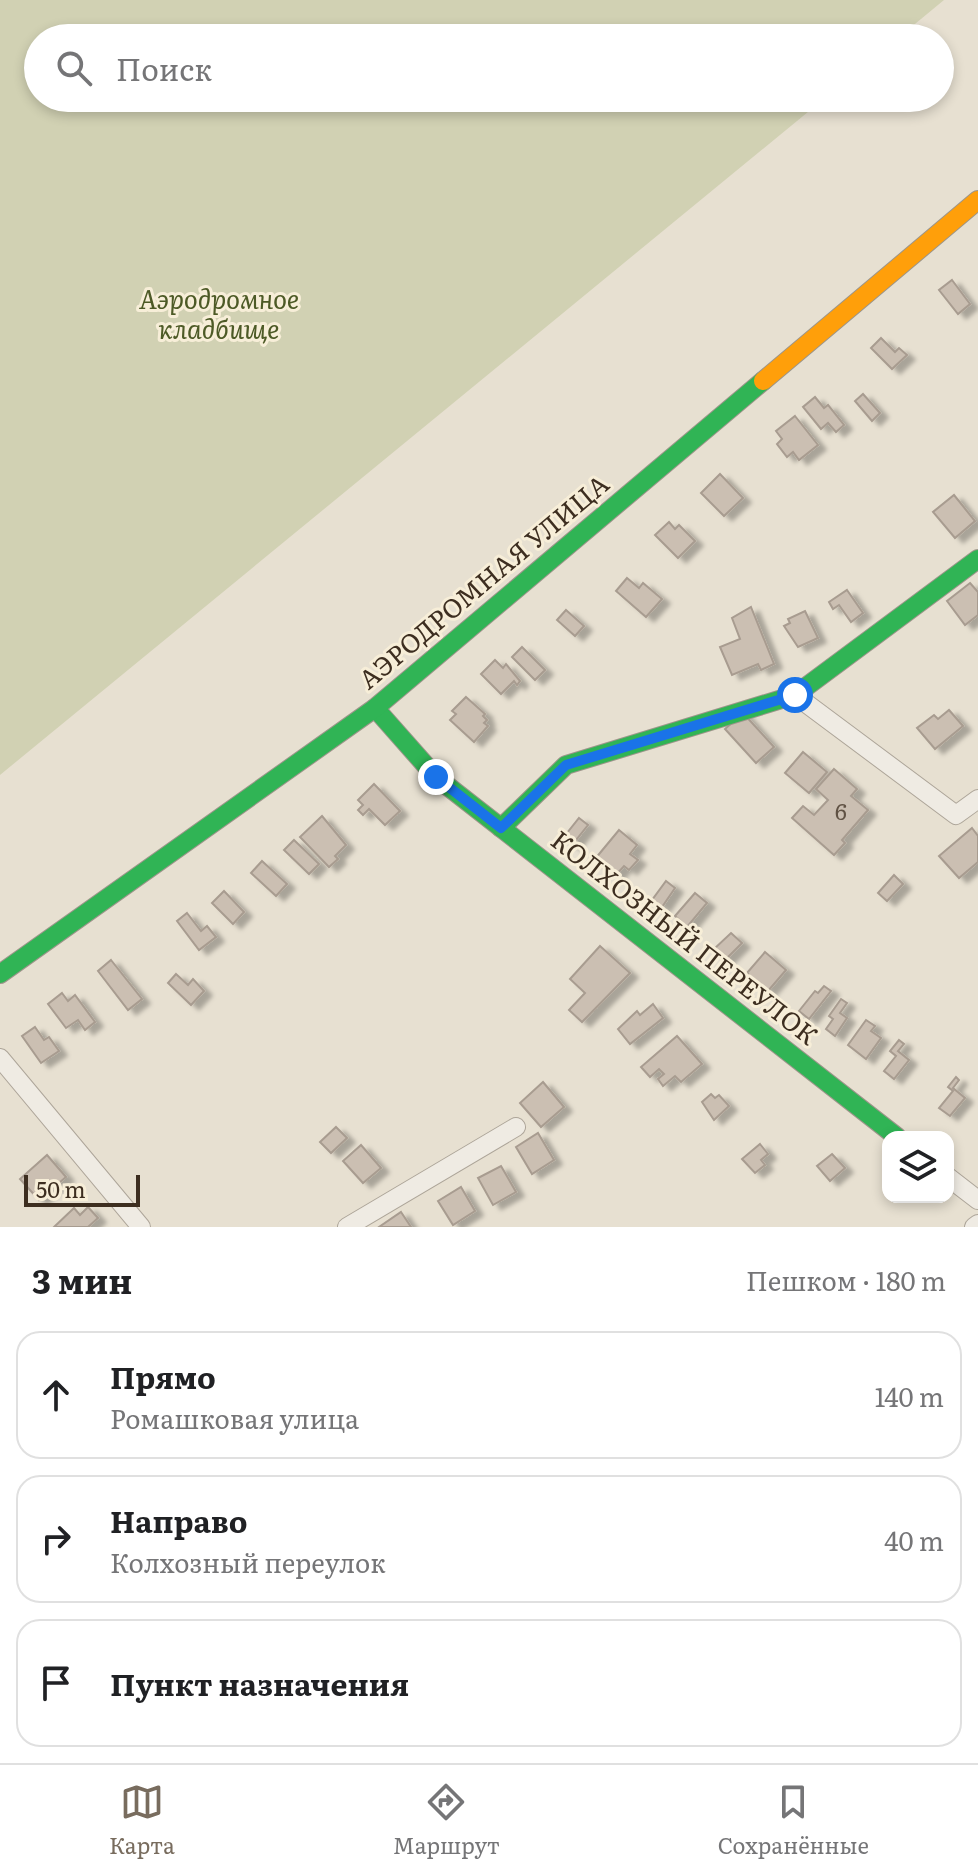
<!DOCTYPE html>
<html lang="ru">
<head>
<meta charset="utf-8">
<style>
  body { margin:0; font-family:Literata,serif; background:#f6f6f6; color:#202124 }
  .controls { position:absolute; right:24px; bottom:24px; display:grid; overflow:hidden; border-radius:16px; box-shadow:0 4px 12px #0003 }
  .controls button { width:72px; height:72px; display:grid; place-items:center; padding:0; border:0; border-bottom:2px solid #e0e0e0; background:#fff; color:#202124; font:40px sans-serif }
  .scale { position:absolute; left:24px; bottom:20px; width:116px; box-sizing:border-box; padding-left:8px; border:4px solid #3d2e20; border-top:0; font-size:22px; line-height:28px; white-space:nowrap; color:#3d2e20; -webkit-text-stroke:6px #f7eed8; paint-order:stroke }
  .stop { position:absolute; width:24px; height:24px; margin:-18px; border:6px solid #1a73e8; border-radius:50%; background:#fff }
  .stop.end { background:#1a73e8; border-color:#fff; box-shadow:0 2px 8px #0008 }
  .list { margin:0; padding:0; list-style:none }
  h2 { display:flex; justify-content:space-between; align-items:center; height:104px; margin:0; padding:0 32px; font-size:34px }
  h2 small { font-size:26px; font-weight:400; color:#757577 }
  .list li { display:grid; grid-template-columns:52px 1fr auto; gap:24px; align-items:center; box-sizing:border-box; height:128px; margin:0 16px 16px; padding:0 16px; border:2px solid #e0e0e0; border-radius:24px }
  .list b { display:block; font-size:30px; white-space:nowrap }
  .list p { margin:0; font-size:26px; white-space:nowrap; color:#757577 }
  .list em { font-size:26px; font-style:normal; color:#757577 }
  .icon { flex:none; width:44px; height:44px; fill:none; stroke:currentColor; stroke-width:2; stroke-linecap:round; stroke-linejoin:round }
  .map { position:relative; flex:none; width:978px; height:1227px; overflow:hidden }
  .search { position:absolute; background:#fff; box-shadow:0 4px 12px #0003; left:24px; right:24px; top:24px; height:88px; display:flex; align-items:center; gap:20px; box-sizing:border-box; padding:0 28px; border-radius:44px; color:#757577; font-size:30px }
  .sheet { height:536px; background:#fff }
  nav { display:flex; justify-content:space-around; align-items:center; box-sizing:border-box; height:112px; border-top:2px solid #e0e0e0; background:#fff; font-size:22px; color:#757577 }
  nav a { display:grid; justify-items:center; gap:4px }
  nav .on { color:#786c5e }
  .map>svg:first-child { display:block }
  .cemetery { fill:#d1d1b3 }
  .building { fill:#cbbfb2; stroke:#a89c90; stroke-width:2; filter:url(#shadow) }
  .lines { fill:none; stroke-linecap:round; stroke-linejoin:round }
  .street-casing { stroke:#ada599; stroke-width:20 }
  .fast-casing { stroke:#9c958a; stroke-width:20 }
  .slow-casing { stroke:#9c958a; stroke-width:20 }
  .street { stroke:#efebe3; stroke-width:18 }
  .fast { stroke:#30b455; stroke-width:18 }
  .slow { stroke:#ff9f0a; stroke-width:18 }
  .route { stroke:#1a73e8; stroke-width:10 }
  .labels { text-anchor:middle; stroke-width:6; stroke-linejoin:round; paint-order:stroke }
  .number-label { font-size:22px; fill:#605244 }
  .park-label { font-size:26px; font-style:italic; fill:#4d5a26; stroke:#f7eed8 }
  .street-label { font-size:26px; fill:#3d2e20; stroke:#f7eed8 }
</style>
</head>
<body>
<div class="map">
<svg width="978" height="1227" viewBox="0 0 978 1227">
  <defs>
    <filter id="shadow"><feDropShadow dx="8" dy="4.5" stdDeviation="2" flood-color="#0004"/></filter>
  </defs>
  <rect width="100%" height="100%" fill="#e7e0d1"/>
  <path class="cemetery" d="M0 0H944L898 38H38V98H825L0 775Z"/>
  <g class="building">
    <path d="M952 280 970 304 958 314 939 290Z"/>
    <path d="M881 338 895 352 899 348 907 355 892 369 871 348Z"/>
    <path d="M863 394 880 413 872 421 855 401Z"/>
    <path d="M815 397 824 408 828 405 844 425 836 432 828 423 821 429 803 407Z"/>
    <path d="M795 416 818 445 799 460 793 452 787 457 777 444 782 439 776 431Z"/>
    <path d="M720 474 743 498 724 516 701 493Z"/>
    <path d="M954 495 975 521 955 538 933 512Z"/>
    <path d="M669 522 675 529 679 525 695 541 678 558 655 535Z"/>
    <path d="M627 578 639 588 643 583 662 599 646 617 616 591Z"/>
    <path d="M970 583 978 592V615L965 625 947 601Z"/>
    <path d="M847 590 863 613 851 622 839 605 833 609 829 602Z"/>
    <path d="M751 607 774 664 761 670 758 664 732 675 720 647 740 639 732 618Z"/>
    <path d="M566 610 584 626 575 636 557 620Z"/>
    <path d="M805 611 818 638 798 647 784 626 790 623 788 619Z"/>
    <path d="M522 647 545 670 535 680 512 657Z"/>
    <path d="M495 660 503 668 506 664 520 681 517 685 514 681 501 694 481 674Z"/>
    <path d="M466 697 485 714 483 716 487 720 484 723 488 726 474 742 450 720 456 714 452 711Z"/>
    <path d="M949 710 963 726 935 749 917 728 934 715 938 719Z"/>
    <path d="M743 713 774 747 756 763 725 729Z"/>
    <path d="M803 752 827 772 809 793 785 773Z"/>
    <path d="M834 769 857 789 851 796 868 810 842 840 845 843 834 855 792 818 803 806 814 815 828 800 816 789Z"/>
    <path d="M374 784 400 811 385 825 369 809 363 815 358 810 363 805 358 800Z"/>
    <path d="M322 816 346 845 335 856 338 859 329 867 300 837Z"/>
    <path d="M579 818 588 825 572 845 563 838Z"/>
    <path d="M972 828 978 836V862L959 878 939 856Z"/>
    <path d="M619 830 637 845 630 854 638 860 629 870 624 866 615 876 595 859Z"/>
    <path d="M294 840 319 864 309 874 284 850Z"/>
    <path d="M262 861 287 884 276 896 251 873Z"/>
    <path d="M894 875 903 884 887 901 878 893Z"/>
    <path d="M666 881 675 888 662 907 652 900Z"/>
    <path d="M224 891 244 912 233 924 212 903Z"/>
    <path d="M695 893 707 903 687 927 675 916Z"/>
    <path d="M187 913 201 931 207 926 216 937 199 950 177 921Z"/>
    <path d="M731 933 742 943 725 960 714 949Z"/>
    <path d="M600 946 630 973 582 1022 569 1010 585 993 570 979Z"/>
    <path d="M765 952 786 970 768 991 747 973Z"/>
    <path d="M111 960 142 999 128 1010 98 971Z"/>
    <path d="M176 974 188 985 193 979 204 991 191 1005 168 983Z"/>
    <path d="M824 986 831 991 809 1019 799 1011 815 991 818 993Z"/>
    <path d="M62 993 68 1001 75 995 95 1022 85 1030 78 1020 66 1028 48 1004Z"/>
    <path d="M841 999 847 1003 840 1013 847 1018 835 1036 826 1029 833 1019 829 1016Z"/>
    <path d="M653 1004 663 1018 630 1044 618 1029 637 1011 640 1015Z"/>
    <path d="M866 1020 875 1026 871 1031 881 1038 866 1059 848 1045Z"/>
    <path d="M35 1027 44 1040 49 1037 59 1051 41 1063 22 1036Z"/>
    <path d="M677 1036 702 1064 681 1082 675 1076 663 1086 658 1079 664 1074 659 1069 650 1077 641 1067Z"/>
    <path d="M899 1040 904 1044 898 1051 909 1060 894 1079 884 1071 896 1056 890 1051Z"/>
    <path d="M956 1077 959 1080 953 1088 965 1098 950 1116 939 1108 953 1091 948 1087Z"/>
    <path d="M543 1082 564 1107 541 1127 520 1103Z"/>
    <path d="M711 1094 715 1098 719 1095 729 1106 714 1120 702 1102Z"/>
    <path d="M336 1127 347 1138 331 1153 320 1142Z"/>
    <path d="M538 1133 554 1160 532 1174 516 1147Z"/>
    <path d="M760 1144 768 1154 761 1160 765 1165 755 1173 742 1159Z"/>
    <path d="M361 1145 381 1168 363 1183 343 1161Z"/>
    <path d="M832 1154 845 1168 830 1181 817 1166Z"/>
    <path d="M47 1155 66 1177 39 1200 20 1179Z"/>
    <path d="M501 1166 516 1192 493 1205 478 1178Z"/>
    <path d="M461 1187 475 1211 453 1225 438 1201Z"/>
    <path d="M88 1207 98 1218 88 1227H54L74 1208 80 1215Z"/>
    <path d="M401 1212 411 1227H379Z"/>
  </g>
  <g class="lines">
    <g class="street-casing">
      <g id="street">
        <path d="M795 695 956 815 978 799"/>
        <path d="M0 1058 141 1227"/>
        <path d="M948 1177 978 1200"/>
        <path d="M347 1227 516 1127"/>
        <path d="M974 1227 978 1224"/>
      </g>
    </g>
    <g class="fast-casing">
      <g id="fast">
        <path d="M375 708 436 777 897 1137"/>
        <path d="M501 828 566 765 795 695 978 559"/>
        <path d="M0 974 375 708 763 381"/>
      </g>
    </g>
    <g class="slow-casing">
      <path id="slow" d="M763 381 978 200"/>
    </g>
    <use href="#street" class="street"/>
    <use href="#fast" class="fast"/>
    <use href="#slow" class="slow"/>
  </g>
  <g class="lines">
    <path class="route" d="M436 777 501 828 566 765 795 695"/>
  </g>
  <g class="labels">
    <g class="number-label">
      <text x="841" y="820">6</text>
    </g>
    <g class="park-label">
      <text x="219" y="309">Аэродромное<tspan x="219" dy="30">кладбище</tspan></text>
    </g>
    <g class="street-label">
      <text transform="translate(484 582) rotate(-40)" y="9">АЭРОДРОМНАЯ УЛИЦА</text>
      <text transform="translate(684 938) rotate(38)" y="9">КОЛХОЗНЫЙ ПЕРЕУЛОК</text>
    </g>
  </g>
</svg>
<div class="controls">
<button><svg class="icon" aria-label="layers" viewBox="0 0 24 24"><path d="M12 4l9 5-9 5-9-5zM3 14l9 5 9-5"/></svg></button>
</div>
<div class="scale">50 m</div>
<div class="stop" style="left:795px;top:695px"></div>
<div class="stop end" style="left:436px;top:777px"></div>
<div class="search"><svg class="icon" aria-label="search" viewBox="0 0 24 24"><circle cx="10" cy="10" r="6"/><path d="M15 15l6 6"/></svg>Поиск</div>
</div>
<section class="sheet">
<h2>3 мин<small>Пешком · 180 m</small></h2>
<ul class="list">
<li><svg class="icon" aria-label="ahead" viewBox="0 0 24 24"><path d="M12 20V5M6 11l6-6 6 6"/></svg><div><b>Прямо</b><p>Ромашковая улица</p></div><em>140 m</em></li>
<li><svg class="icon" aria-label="right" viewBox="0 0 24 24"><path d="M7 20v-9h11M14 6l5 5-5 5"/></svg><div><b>Направо</b><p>Колхозный переулок</p></div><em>40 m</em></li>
<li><svg class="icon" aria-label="arrive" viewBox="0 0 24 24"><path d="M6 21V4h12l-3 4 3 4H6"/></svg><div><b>Пункт назначения</b></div></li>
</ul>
</section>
<nav>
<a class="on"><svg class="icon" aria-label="map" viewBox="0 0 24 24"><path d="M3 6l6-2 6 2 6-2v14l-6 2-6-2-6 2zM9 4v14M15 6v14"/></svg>Карта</a>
<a><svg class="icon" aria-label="directions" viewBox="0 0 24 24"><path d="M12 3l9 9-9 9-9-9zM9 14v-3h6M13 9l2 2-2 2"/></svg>Маршрут</a>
<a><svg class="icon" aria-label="saved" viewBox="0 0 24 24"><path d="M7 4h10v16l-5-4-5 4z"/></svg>Сохранённые</a>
</nav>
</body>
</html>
